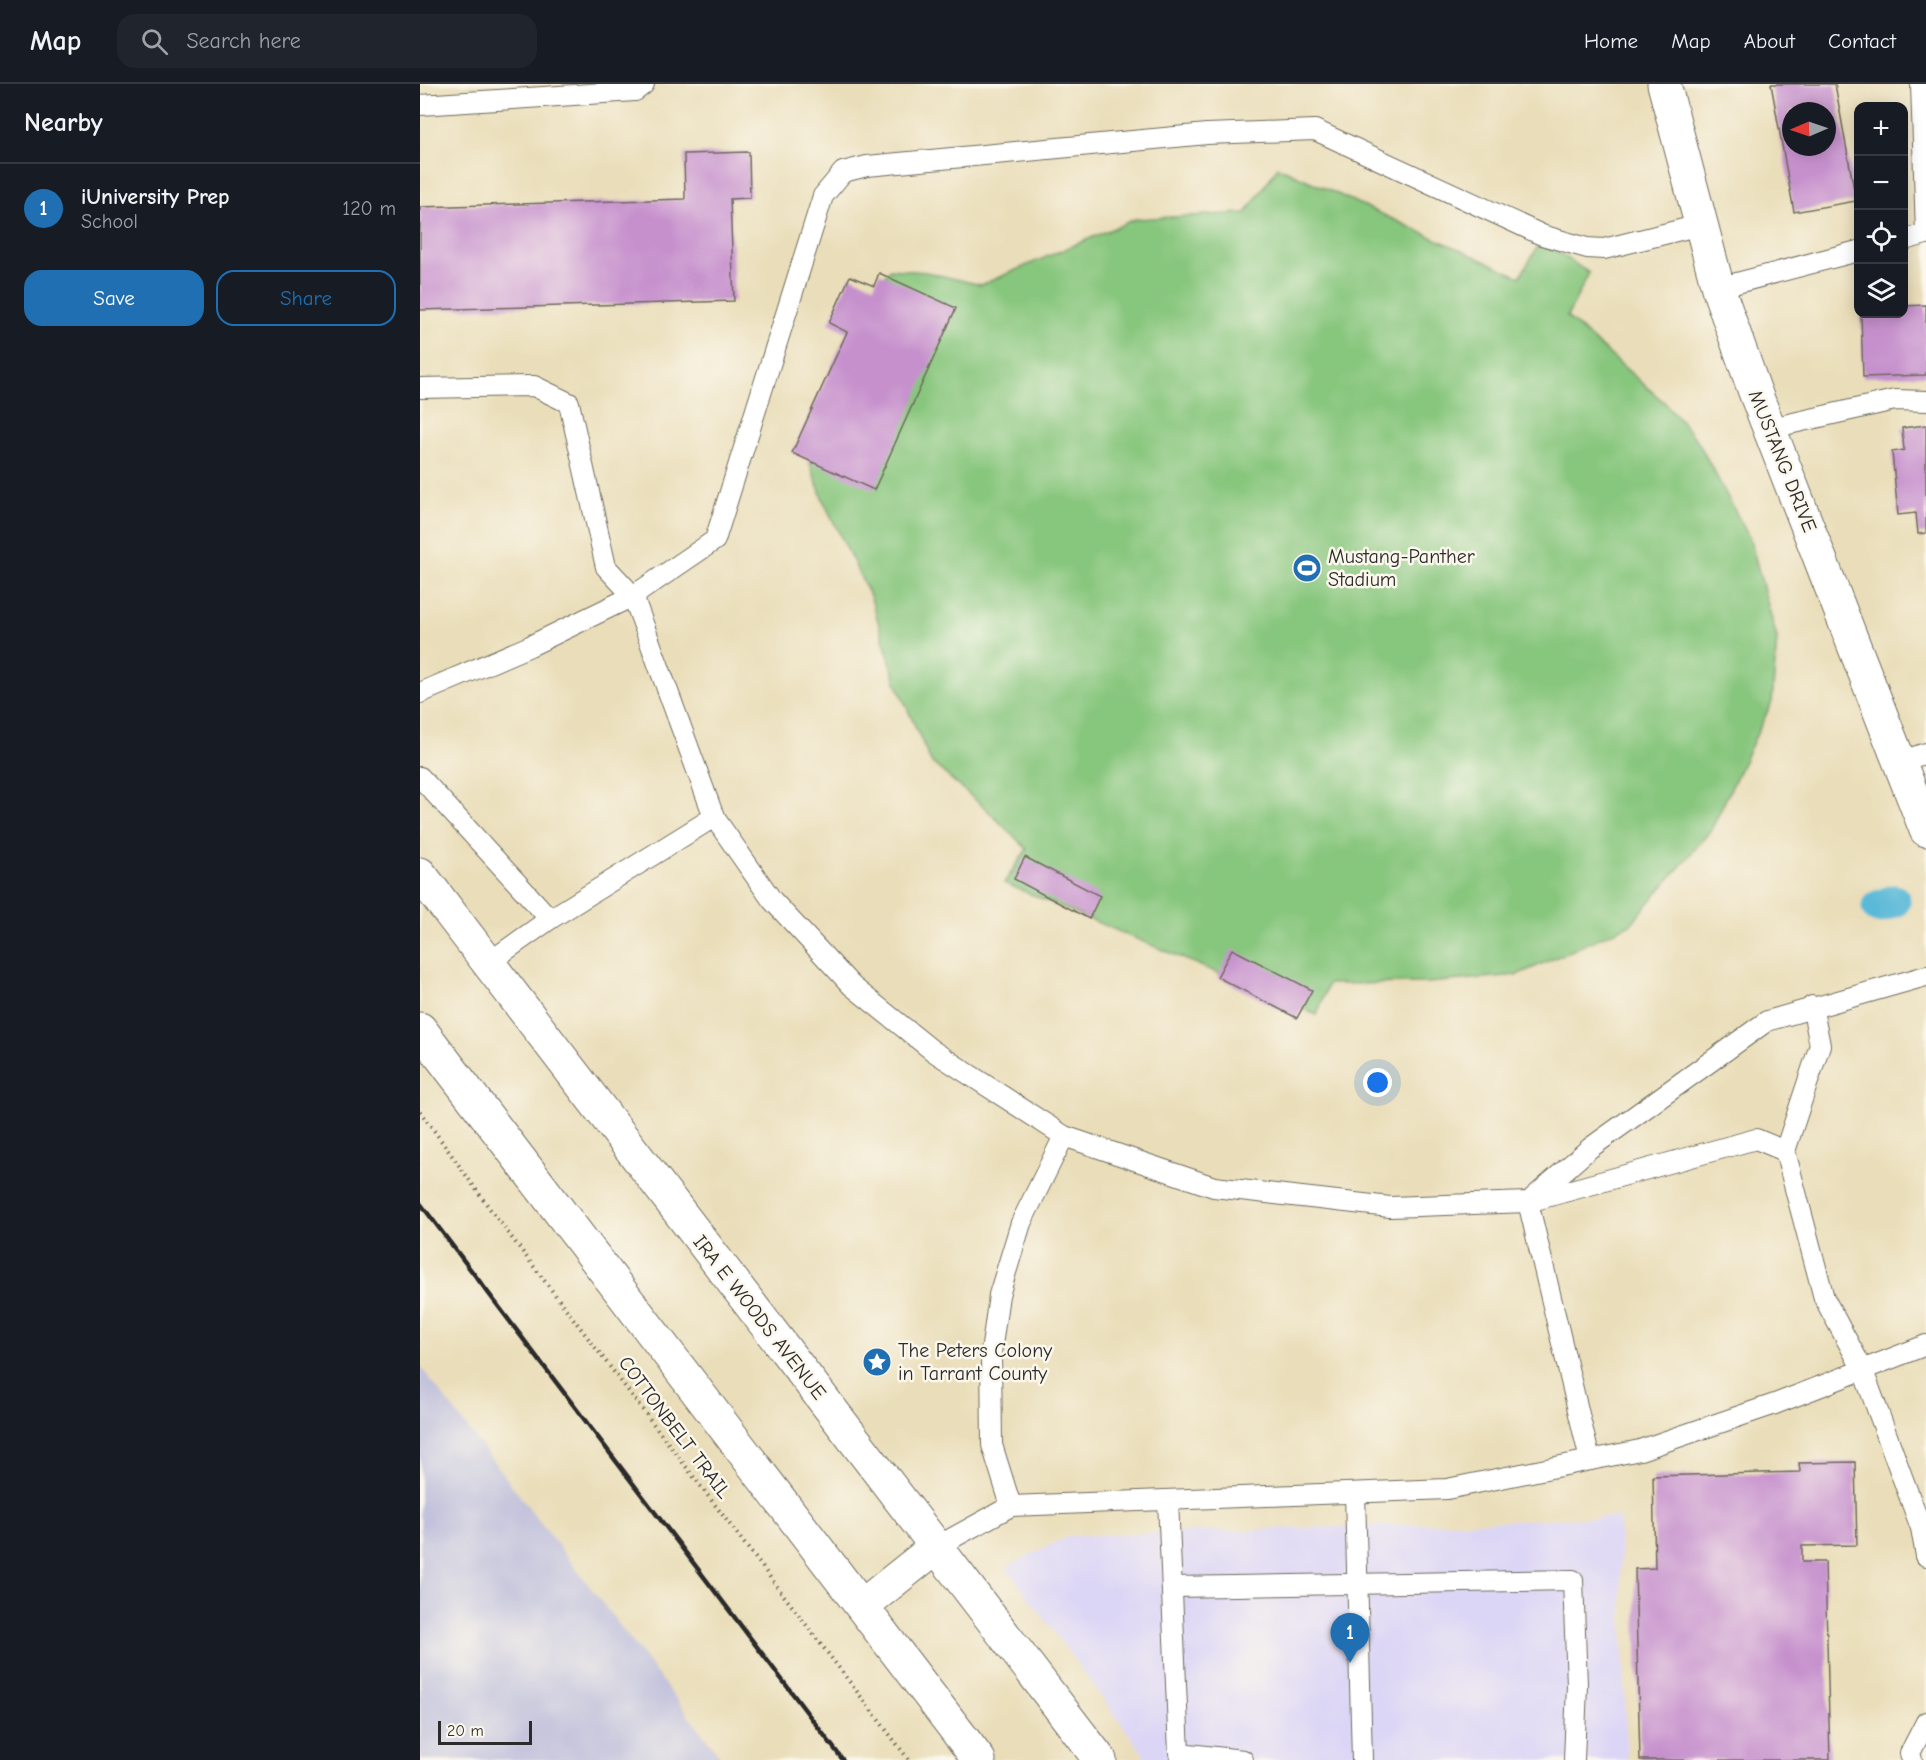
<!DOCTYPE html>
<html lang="en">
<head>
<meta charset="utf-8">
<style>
  body { margin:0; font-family:"Comic Neue",sans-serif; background:#20242c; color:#f1f3f6 }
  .controls { position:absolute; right:18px; top:18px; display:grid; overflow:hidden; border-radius:12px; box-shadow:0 3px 15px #0003 }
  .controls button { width:54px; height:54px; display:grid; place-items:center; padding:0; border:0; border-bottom:2px solid #363941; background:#171b24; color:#f1f3f6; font:30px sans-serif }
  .compass { position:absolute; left:1362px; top:18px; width:54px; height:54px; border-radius:50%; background:#171b24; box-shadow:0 3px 15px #0003; rotate:268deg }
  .scale { position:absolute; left:18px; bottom:15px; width:94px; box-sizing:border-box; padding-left:6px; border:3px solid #2b2b2b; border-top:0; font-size:16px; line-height:21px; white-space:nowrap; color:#2b2b2b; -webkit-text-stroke:4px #fbf7ec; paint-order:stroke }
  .you { position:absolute; left:958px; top:999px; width:21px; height:21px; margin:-15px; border:4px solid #fff; border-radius:50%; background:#1a73e8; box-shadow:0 0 0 9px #1a73e833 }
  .badge { display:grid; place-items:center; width:39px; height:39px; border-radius:50%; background:#1f6fb2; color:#fff; font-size:20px; font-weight:700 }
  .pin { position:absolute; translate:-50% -50px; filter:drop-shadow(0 2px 3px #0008) }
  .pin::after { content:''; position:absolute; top:32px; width:21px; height:18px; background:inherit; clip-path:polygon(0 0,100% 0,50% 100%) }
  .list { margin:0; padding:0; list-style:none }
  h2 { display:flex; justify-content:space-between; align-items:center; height:78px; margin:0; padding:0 24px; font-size:26px }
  h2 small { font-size:20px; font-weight:400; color:#9ea1a6 }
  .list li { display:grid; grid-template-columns:39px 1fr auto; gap:18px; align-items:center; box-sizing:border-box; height:90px; padding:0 24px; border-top:2px solid #363941 }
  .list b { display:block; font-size:22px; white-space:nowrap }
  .list p { margin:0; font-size:20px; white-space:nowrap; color:#9ea1a6 }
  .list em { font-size:20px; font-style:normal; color:#9ea1a6 }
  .actions { display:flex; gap:12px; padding:18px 24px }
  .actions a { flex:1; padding:14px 0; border:2px solid #1f6fb2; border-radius:18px; text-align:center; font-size:21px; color:#1f6fb2 }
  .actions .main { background:#1f6fb2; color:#fff }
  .icon { flex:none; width:33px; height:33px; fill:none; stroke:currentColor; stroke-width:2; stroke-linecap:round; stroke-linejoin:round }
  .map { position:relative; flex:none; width:1506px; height:1676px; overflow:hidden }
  header { display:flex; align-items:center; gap:36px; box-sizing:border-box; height:84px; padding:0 30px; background:#171b24; border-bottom:2px solid #363941 }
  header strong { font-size:28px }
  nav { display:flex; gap:33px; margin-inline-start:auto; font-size:21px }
  .search { width:420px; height:54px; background:#20242c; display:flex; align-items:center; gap:15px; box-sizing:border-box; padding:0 21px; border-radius:18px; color:#9ea1a6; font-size:22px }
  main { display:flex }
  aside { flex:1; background:#171b24 }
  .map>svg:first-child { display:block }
  .built { fill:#dcd6f6 }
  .industrial { fill:#c2c2dc }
  .green { fill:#87c67d; stroke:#597854; stroke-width:1.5 }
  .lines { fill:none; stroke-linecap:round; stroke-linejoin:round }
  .canal { stroke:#5ab9d8; stroke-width:33 }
  .building { fill:#c690cd; fill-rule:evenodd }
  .lane-casing { stroke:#6e6a5d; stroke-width:22 }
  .secondary-casing { stroke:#6e6a5d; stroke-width:35 }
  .primary-casing { stroke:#6e6a5d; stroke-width:35 }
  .path { stroke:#6e6a5d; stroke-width:4; stroke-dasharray:1.5 4.5; stroke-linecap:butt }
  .lane { stroke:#fff; stroke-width:20 }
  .secondary { stroke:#fff; stroke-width:33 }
  .primary { stroke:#fff; stroke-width:33 }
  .rail { stroke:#2b2b2b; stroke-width:4.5 }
  .labels { text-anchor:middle; stroke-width:5; stroke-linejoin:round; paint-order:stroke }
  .street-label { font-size:20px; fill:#2b2b2b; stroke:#fbf7ec }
  .poi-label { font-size:20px; fill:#2b2b2b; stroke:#fbf7ec; text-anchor:start }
</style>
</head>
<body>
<header>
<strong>Map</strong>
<div class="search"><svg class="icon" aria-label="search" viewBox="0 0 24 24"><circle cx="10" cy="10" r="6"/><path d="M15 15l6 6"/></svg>Search here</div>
<nav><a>Home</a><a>Map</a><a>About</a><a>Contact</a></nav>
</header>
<main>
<aside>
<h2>Nearby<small></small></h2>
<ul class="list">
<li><span class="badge">1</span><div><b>iUniversity Prep</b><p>School</p></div><em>120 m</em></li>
</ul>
<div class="actions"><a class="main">Save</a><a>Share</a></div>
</aside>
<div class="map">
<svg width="1506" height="1676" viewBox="0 0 1506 1676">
  <rect width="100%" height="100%" fill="#fbf7ec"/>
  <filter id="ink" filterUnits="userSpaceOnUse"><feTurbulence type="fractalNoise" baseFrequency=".0167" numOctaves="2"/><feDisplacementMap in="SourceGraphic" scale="12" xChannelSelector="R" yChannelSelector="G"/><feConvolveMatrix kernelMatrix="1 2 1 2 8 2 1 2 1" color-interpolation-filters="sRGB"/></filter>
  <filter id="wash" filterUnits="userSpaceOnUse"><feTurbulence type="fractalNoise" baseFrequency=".008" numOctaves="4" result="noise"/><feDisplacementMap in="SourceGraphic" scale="24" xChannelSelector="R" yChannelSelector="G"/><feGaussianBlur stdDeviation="1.35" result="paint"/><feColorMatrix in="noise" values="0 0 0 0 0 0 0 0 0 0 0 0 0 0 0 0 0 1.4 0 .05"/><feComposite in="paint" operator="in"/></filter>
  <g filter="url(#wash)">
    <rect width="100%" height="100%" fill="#eadeba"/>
    <path class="built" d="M1199 1433 1207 1676H728L586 1483 649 1452Z"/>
    <path class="industrial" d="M0 1282 303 1676H0Z"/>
    <path class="green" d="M858 83 1100 193 1121 157 1169 189 1147 233 1245 319 1277 356 1330 455 1357 554 1352 618 1291 746 1211 840 1097 891 1007 899 908 900 897 931 584 799 607 765 565 724 511 678 477 601 451 514 403 416 382 357 448 214 470 185 506 188 561 201 715 135 826 129Z"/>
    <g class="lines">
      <path class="canal" d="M1458 823 1474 817"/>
    </g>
    <g id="blocks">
      <g class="building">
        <path d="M1351 0H1415L1436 117 1374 128ZM1371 27H1407V63H1371Z"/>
        <path d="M329 68 330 114 310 115 314 217 0 226V123L265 115 264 70Z"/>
        <path d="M459 189 536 224 454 406 372 369 427 248 409 239 430 192 454 202Z"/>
        <path d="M1506 221V291L1443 293 1441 230H1484V222Z"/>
        <path d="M1506 341V449L1498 450 1496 429 1478 431 1472 368 1484 366 1482 344Z"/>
        <path d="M605 773 680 812 669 835 594 795Z"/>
        <path d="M812 865 892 906 877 934 797 893Z"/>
        <path d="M1435 1378 1437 1461 1382 1462V1478H1405L1410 1676H1220L1215 1485 1235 1484 1233 1392 1380 1388 1379 1379Z"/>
      </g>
    </g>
  </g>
  <g filter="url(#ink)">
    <use href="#blocks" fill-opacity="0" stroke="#6e6a5d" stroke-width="1.5"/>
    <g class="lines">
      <g class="lane-casing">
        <g id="lane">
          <path d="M1501 0 1506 150"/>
          <path d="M0 21 215 7 224 0"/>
          <path d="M1484 156 1506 150"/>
          <path d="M1298 204 1438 167"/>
          <path d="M0 304 114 302 149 319 186 483 213 512 294 733 352 816 432 902 513 967 644 1052 794 1103 970 1123 1108 1118 1336 1055 1365 1067"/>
          <path d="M1351 344 1475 316 1506 317"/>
          <path d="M0 609 110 562 213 512 295 456 403 112 423 88 447 82 787 50 895 46 1122 151 1167 164 1184 165 1280 141"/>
          <path d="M1480 678 1506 669"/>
          <path d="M0 693 130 835 68 879"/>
          <path d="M130 835 294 733"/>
          <path d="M1392 922 1400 961 1365 1067 1404 1214 1442 1284 1501 1444 1506 1472"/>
          <path d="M1113 1114 1170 1064 1347 937 1506 892"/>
          <path d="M1108 1118 1170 1376"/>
          <path d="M935 1409 942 1676"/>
          <path d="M748 1416 759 1669 823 1676"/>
          <path d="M591 1422 572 1361 571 1269 579 1211 601 1139 644 1052"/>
          <path d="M516 1463 591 1422 1027 1405 1220 1366 1355 1320 1506 1261"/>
          <path d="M752 1503 1153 1496 1157 1601 1154 1676"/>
          <path d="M1492 1676 1490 1669 1506 1638"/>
        </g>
      </g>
      <g class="secondary-casing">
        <path id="secondary" d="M1244 0 1298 204 1335 308 1506 746"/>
      </g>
      <g class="primary-casing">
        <g id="primary">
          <path d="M0 790 680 1676"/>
          <path d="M0 945 559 1676"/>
          <path d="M442 1522 516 1463"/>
        </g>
      </g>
      <path class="path" d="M0 1027 73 1129 489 1676"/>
      <use href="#lane" class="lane"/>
      <use href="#secondary" class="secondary"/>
      <use href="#primary" class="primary"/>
      <path class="rail" d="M0 1119 423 1676"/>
    </g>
  </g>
  <defs>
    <g id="stadium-disc" transform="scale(1.5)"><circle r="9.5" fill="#1f6fb2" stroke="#fbf7ec"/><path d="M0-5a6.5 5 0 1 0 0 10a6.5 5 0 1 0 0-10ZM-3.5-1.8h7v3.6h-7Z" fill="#fff"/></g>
    <g id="sight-disc" transform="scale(1.5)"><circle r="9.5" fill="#1f6fb2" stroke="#fbf7ec"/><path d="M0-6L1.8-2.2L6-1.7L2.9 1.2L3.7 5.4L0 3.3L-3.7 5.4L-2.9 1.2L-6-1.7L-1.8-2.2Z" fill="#fff"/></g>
  </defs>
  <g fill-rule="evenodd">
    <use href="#stadium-disc" x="887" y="484"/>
    <use href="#sight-disc" x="457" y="1278"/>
  </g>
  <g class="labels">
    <g class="street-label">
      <text transform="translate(1363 377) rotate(68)" y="7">MUSTANG DRIVE</text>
      <text transform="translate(340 1233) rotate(52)" y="7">IRA E WOODS AVENUE</text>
      <text transform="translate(255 1343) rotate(53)" y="7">COTTONBELT TRAIL</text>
    </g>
    <g class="poi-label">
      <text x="908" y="479">Mustang-Panther<tspan x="908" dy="23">Stadium</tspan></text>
      <text x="478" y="1273">The Peters Colony<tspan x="478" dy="23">in Tarrant County</tspan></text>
    </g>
  </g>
</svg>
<div class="controls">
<button>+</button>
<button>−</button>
<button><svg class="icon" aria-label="locate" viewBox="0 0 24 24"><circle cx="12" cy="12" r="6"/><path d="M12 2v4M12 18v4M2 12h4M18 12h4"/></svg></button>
<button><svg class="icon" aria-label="layers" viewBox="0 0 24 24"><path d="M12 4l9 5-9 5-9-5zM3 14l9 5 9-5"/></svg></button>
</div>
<svg class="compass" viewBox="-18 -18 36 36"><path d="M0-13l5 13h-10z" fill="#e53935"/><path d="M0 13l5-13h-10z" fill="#9ea1a6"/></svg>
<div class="scale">20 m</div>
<div class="you"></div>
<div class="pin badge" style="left:930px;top:1579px">1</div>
</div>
</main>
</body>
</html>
